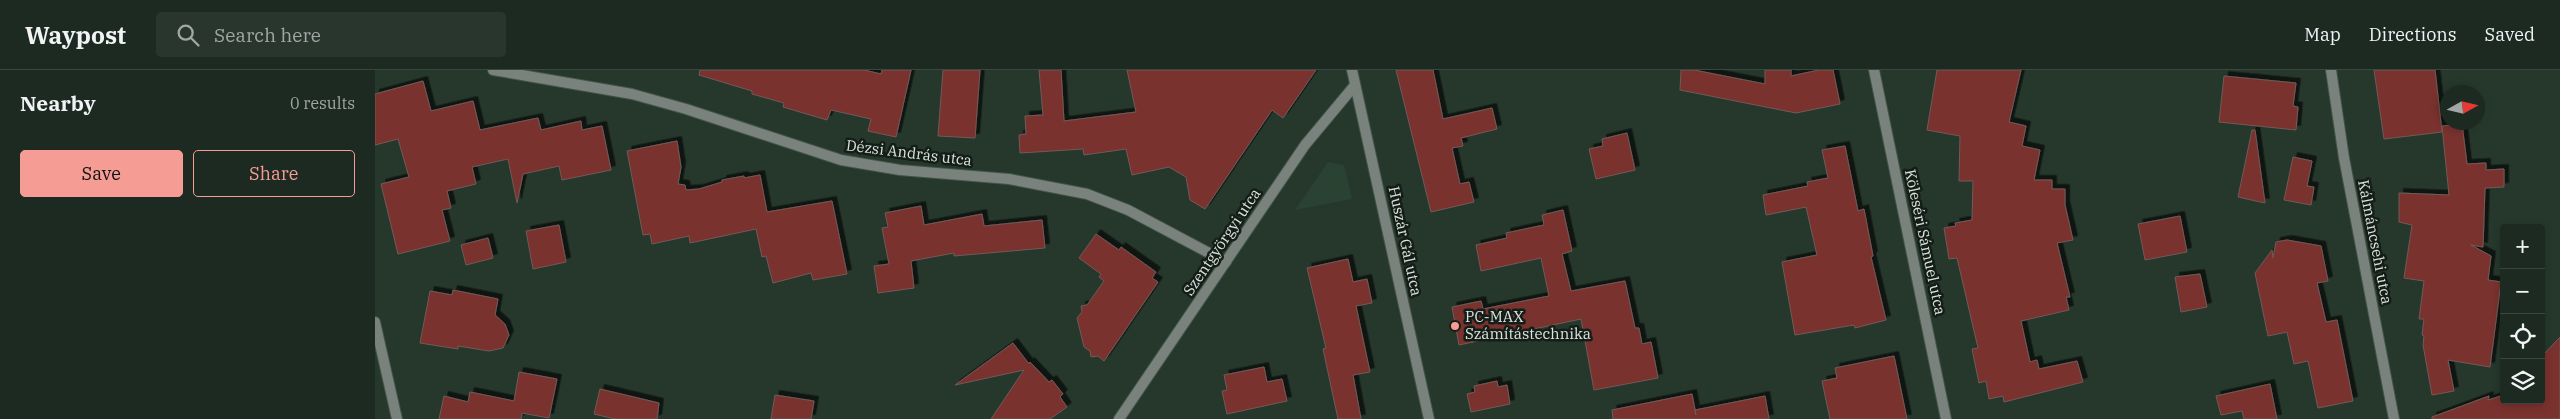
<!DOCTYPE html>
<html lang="en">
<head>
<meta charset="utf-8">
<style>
  body { margin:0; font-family:"IBM Plex Serif",serif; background:#29362e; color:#f1f3f6 }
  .controls { position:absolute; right:15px; bottom:15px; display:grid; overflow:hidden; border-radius:5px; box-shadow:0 2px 8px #0003 }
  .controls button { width:45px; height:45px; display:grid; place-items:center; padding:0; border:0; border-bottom:1px solid #3a463f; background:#1c2a21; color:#f1f3f6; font:25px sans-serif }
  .compass { position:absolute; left:2065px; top:15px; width:45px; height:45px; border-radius:50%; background:#1c2a21; box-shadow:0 2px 8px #0003; rotate:82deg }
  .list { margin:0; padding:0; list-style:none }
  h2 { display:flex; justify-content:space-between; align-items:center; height:65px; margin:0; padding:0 20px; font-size:21px }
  h2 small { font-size:16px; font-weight:400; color:#a0a7a5 }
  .actions { display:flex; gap:10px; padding:15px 20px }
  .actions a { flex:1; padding:11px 0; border:1px solid #f59c94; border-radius:5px; text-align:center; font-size:18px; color:#f59c94 }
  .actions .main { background:#f59c94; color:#111 }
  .icon { flex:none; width:28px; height:28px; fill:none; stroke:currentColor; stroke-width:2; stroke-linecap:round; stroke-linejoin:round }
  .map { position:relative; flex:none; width:2185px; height:349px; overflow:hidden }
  header { display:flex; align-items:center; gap:30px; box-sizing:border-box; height:70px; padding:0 25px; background:#1c2a21; border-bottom:1px solid #3a463f }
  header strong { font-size:24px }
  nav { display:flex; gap:28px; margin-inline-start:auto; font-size:18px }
  .search { width:350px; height:45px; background:#29362e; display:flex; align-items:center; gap:12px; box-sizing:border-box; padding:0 18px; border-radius:5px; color:#a0a7a5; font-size:19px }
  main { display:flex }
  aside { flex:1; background:#1c2a21 }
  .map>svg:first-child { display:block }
  .built { fill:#2a4232 }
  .building { fill:#7a302d; stroke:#725a58; filter:url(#shadow) }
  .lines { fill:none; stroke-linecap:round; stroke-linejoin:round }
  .street-casing { stroke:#435448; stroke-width:12 }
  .street { stroke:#79827c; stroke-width:10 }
  .poi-dot { fill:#f59c94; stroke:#151d18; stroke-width:2 }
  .labels { text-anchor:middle; stroke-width:5; stroke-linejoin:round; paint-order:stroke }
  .street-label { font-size:15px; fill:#d9e4dc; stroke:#151d18 }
  .poi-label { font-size:15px; fill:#d9e4dc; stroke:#151d18; text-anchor:start }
</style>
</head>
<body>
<header>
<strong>Waypost</strong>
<div class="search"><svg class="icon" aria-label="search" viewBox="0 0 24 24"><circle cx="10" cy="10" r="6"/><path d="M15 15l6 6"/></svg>Search here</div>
<nav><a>Map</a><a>Directions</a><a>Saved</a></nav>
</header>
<main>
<aside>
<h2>Nearby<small>0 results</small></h2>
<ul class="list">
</ul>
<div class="actions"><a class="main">Save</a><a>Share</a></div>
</aside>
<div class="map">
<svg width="2185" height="349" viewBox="0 0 2185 349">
  <defs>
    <filter id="shadow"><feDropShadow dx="4.5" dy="-4.5" stdDeviation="0" flood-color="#0009"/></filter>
  </defs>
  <rect width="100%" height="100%" fill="#26382c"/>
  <path class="built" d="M953 92 969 95 977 129 920 140Z"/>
  <g class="building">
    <path d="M325 0H489L506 4 507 0H536L521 67 493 61 496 49 456 40 452 50 408 37 409 33 377 24V21L324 5Z"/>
    <path d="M568 0H605L600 68 563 66Z"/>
    <path d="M664 0H686L689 51 761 42 752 0H941L908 48 897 40 830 139 815 130 811 107 794 97 757 105 751 79 709 85 708 79 645 83 644 65 651 64 650 46 668 45Z"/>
    <path d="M1021 0H1058L1068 49 1117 38 1122 59 1086 68 1088 76 1077 78 1085 114 1094 112 1099 132 1056 142Z"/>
    <path d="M1306 0H1319L1390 14V0H1416V6L1444 0H1458L1465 34 1421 43 1305 20Z"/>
    <path d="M1562 0H1646L1634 52 1651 56 1647 76 1665 80 1659 110H1677V119H1690V135L1698 170 1682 173 1695 227H1691L1694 240 1646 251 1655 292 1662 290 1664 299 1702 291 1708 312 1629 332 1628 326 1614 329 1611 311 1604 313 1597 279 1603 278 1582 188 1574 189 1569 158 1581 156 1580 153 1597 150 1598 111H1584L1585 66 1552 60Z"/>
    <path d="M1999 0H2060L2067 62 2009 69Z"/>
    <path d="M1849 6 1921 13 1918 36 1923 37 1921 60 1844 52Z"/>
    <path d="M48 11 56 41 98 31 105 60 163 48 166 60 206 51 207 60 227 56 236 100 187 110 184 96 148 104 142 133 133 89 97 97 101 114 72 121 76 138 67 140 75 171 23 184 6 114 34 107 23 69 0 75V24Z"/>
    <path d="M2087 54 2092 94 2111 93V100L2129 99V117L2110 118 2108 177 2096 175 2116 186 2113 210 2126 212 2115 297 2073 290 2079 321 2057 325 2048 275 2049 266 2047 265 2049 249H2044L2049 211 2029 208 2037 155 2024 152V123L2074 125 2067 56Z"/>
    <path d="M1877 60H1880L1890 133 1863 127Z"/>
    <path d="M1252 63 1260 100 1221 109 1214 79 1228 76 1227 69Z"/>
    <path d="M302 71 306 97 303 114 310 115 311 120 324 119 347 112V110L369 106V108L385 105 392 142 457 131 472 204 438 210 436 203 398 213 391 186 387 187 381 159 315 173 314 166 277 174 275 164 268 165 252 81Z"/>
    <path d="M1470 76 1483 141 1489 139 1498 186 1496 187 1511 250 1480 258 1479 255 1420 265 1407 192 1442 185 1431 137 1391 145 1388 125 1433 116 1432 112 1453 108 1447 80Z"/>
    <path d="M1918 87 1937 91 1932 116 1939 117 1936 135 1909 130Z"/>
    <path d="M546 136 549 155 607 144 609 156 667 150 670 178 579 186V183L536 191 539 218 503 223 499 196 514 194 507 158 513 157 510 143Z"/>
    <path d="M1188 140 1197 181 1187 184 1196 221 1250 211 1260 258H1264L1267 274 1276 272 1283 308 1219 320 1206 249 1084 275 1077 237 1106 231 1108 239 1174 226 1166 188 1106 201 1101 175 1132 168 1131 163 1169 155 1167 145Z"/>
    <path d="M1805 146 1812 182 1770 190 1763 154Z"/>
    <path d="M184 155 191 192 158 199 151 161Z"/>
    <path d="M721 164 744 180 746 177 781 202 777 208 783 212 729 291 723 286 716 287 715 281 709 277 702 248 707 242 706 236 712 235 729 211 724 207 726 204 704 188Z"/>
    <path d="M113 168 118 188 91 195 86 175Z"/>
    <path d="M1912 170 1946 176 1953 211 1942 213 1951 252 1962 250 1978 331 1943 338 1933 291 1919 294 1912 262 1893 266 1880 203 1897 180 1898 188 1901 172Z"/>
    <path d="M973 189 978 212 992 209 997 233 981 236 995 302 978 305 986 349H963L948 279 951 278 932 198Z"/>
    <path d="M1825 204 1832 237 1806 242 1800 207Z"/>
    <path d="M78 220 123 229 120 245 130 254 134 265 128 278 114 281 83 276V279L45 273 55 221 77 225Z"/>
    <path d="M2185 267V349H2057V347L2114 326 2113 330 2129 325V334L2139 330H2166V307L2170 305H2166V287Z"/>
    <path d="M638 273 654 294 655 292 674 312 677 310 688 324 685 327 692 337 675 349H616L649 300 580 315Z"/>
    <path d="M1519 286 1532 349H1455L1447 311 1462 308 1460 298Z"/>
    <path d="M889 297 892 312 907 309 912 331 852 344 847 321 852 320 849 305Z"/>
    <path d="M144 302 182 309 174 348 147 343 146 349H64L69 326 93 332 95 322 139 331Z"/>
    <path d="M1122 311 1123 317 1132 315 1135 334 1096 342 1092 324 1100 322 1099 316Z"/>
    <path d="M1895 314 1902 349H1869L1867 341 1846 345 1841 326Z"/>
    <path d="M225 319 284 333 282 349H240L219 344Z"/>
    <path d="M1317 324 1321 345 1320 340 1390 326 1394 349H1238L1237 340Z"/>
    <path d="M400 325 439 331 436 349H396Z"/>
  </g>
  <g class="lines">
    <g class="street-casing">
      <g id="street">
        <path d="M118 0 257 24 311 39 466 90 525 100 634 109 712 124 753 140 851 192"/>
        <path d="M977 0 1054 349"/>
        <path d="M1499 0 1571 349"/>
        <path d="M1956 0 1969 88 2019 349"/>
        <path d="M0 252 22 349"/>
        <path d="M744 349 930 75 980 15"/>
      </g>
    </g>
    <use href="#street" class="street"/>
  </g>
  <circle class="poi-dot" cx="1080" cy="256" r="5"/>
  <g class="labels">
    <g class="street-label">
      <text transform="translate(534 83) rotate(7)" y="5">Dézsi András utca</text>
      <text transform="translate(1030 171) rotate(78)" y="5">Huszár Gál utca</text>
      <text transform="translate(847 172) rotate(-56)" y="5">Szentgyörgyi utca</text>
      <text transform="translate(1550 172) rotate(78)" y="5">Köleséri Sámuel utca</text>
      <text transform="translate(2000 172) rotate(79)" y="5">Kálmáncsehi utca</text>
    </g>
    <g class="poi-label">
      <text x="1090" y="252">PC-MAX<tspan x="1090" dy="17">Számítástechnika</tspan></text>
    </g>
  </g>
</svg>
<div class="controls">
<button>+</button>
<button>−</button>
<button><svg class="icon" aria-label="locate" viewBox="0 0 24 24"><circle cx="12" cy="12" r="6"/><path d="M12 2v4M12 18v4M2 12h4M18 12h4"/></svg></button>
<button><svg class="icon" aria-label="layers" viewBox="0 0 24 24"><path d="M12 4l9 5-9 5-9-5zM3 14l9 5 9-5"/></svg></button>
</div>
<svg class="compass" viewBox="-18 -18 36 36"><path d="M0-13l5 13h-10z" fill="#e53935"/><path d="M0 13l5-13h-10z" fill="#a0a7a5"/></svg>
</div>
</main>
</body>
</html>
